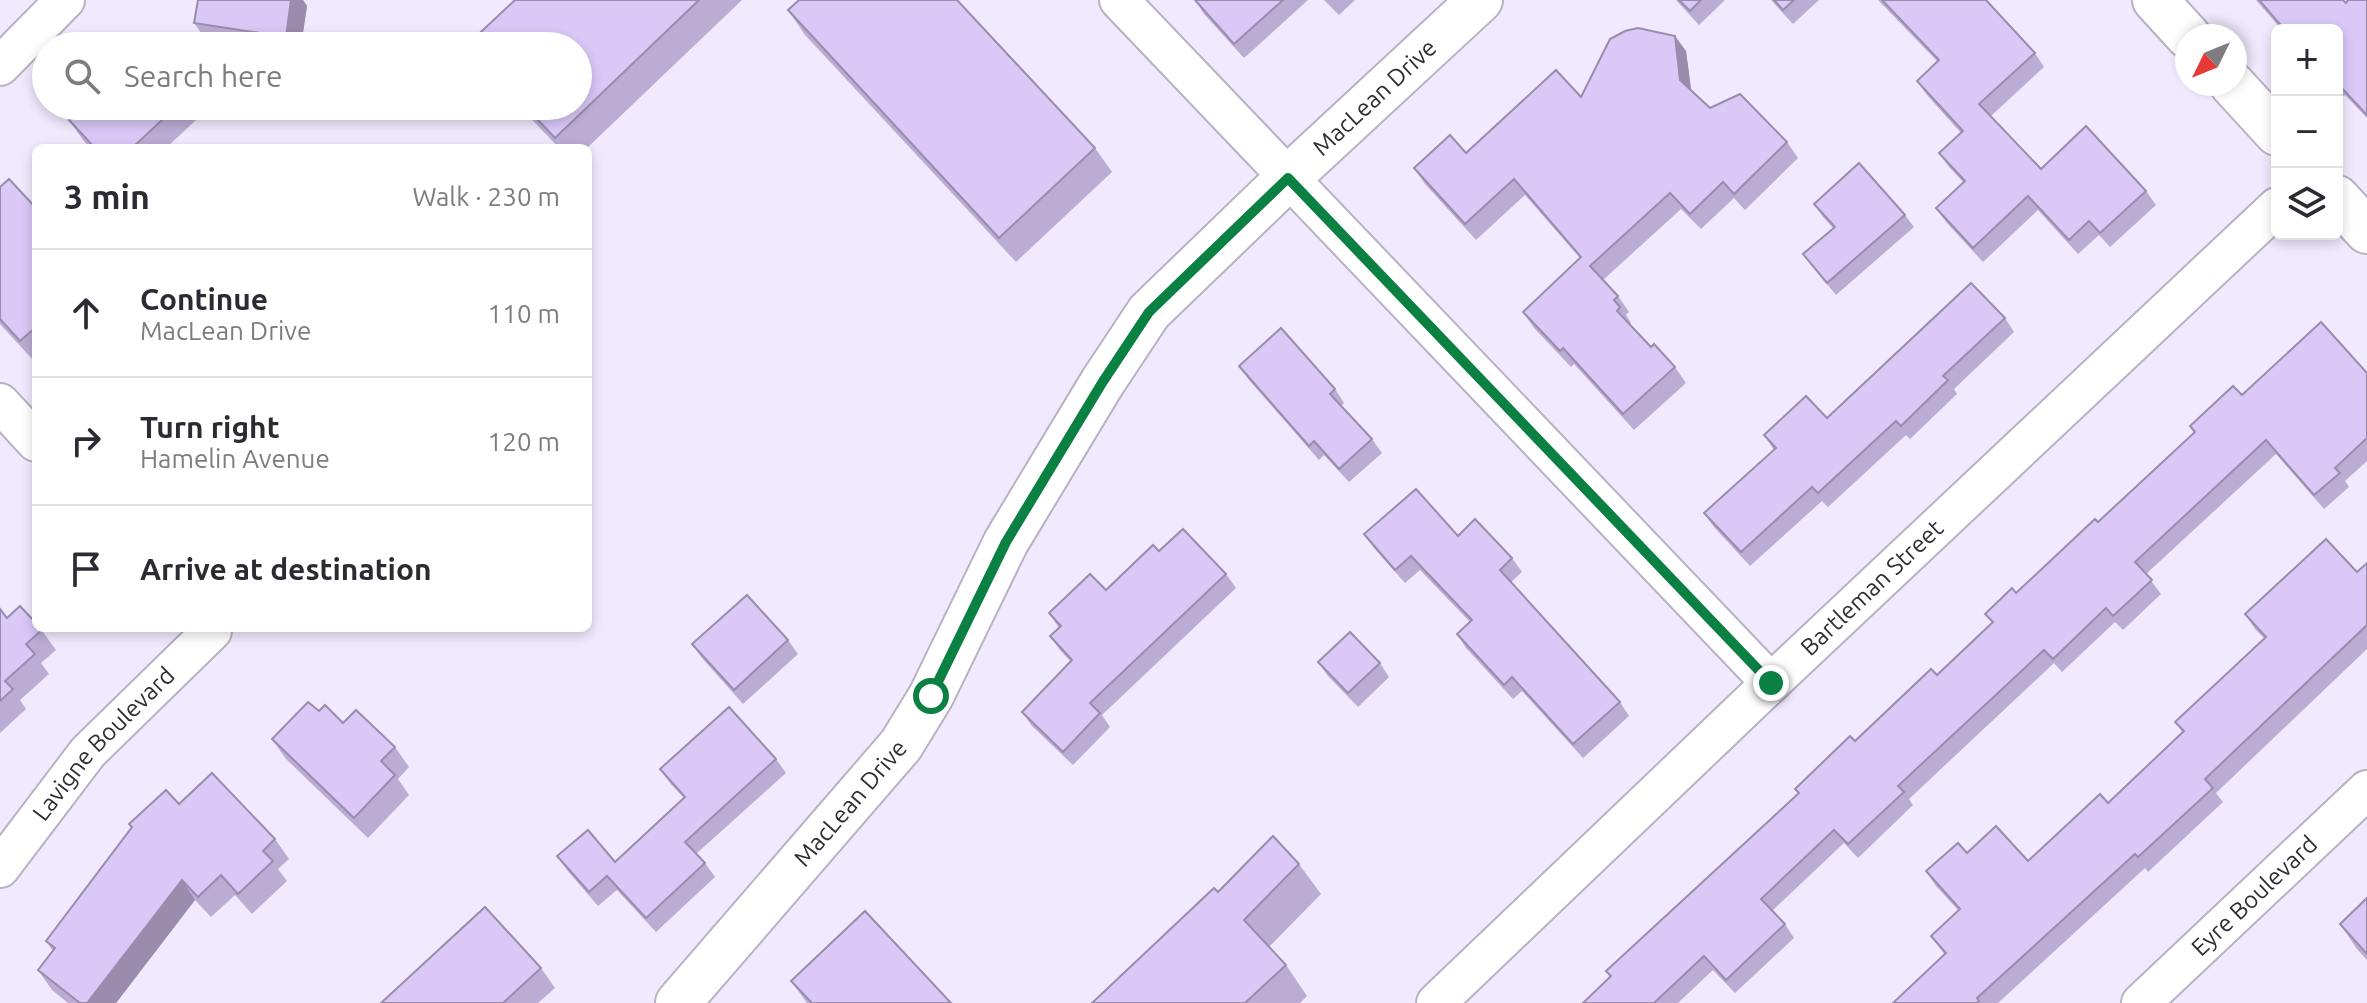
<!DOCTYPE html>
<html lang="en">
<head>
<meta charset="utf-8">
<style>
  body { margin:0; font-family:Ubuntu,sans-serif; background:#f7f7f7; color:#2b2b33 }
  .controls { position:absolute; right:24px; top:24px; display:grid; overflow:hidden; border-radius:12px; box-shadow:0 4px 12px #0003 }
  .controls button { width:72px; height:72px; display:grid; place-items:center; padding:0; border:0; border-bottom:2px solid #e1e1e2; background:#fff; color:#2b2b33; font:40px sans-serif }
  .compass { position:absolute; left:2175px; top:24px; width:72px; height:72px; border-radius:50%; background:#fff; box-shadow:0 4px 12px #0003; rotate:227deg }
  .stop { position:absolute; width:24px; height:24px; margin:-18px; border:6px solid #0b8043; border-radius:50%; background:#fff }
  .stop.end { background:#0b8043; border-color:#fff; box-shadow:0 2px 8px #0008 }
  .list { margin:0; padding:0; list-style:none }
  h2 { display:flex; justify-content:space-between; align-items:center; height:104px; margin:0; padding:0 32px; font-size:34px }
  h2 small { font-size:26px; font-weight:400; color:#7c7c81 }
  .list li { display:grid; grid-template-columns:52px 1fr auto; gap:24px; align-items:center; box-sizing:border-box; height:128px; padding:0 32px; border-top:2px solid #e1e1e2 }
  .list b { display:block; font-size:30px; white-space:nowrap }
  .list p { margin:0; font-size:26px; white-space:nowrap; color:#7c7c81 }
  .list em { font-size:26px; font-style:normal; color:#7c7c81 }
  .icon { flex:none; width:44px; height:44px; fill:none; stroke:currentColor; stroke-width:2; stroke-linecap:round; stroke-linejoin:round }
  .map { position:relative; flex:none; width:2367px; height:1003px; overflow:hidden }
  .search { position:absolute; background:#fff; box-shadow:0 4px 12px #0003; left:32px; top:32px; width:560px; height:88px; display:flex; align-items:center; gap:20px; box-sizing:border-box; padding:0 28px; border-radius:44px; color:#7c7c81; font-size:30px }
  .panel { position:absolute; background:#fff; box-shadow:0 4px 12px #0003; left:32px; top:144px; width:560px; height:488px; border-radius:12px }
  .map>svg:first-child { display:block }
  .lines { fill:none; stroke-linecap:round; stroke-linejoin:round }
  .street-casing { stroke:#b8b1c4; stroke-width:42 }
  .secondary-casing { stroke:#b8b1c4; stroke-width:48 }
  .street { stroke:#fff; stroke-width:38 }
  .secondary { stroke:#fff; stroke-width:44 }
  .wall { fill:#bbacd4 }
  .shaded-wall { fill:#998cad }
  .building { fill:#dac8f7; stroke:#998cad; stroke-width:2 }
  .route { stroke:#0b8043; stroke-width:10 }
  .labels { text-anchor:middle; stroke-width:6; stroke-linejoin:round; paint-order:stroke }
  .street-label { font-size:24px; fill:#302d35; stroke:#fff }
</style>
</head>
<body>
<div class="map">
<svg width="2367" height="1003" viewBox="0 0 2367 1003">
  <rect width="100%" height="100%" fill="#f1eafe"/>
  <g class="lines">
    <g class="street-casing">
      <g id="street">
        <path d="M1119 0 1771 683"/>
        <path d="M0 66 65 0"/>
        <path d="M0 403 36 442"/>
        <path id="s1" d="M0 868 88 752 212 631 209 628"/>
        <path id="s2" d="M1436 1003 1771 683 2277 207"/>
        <path id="s3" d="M2141 1003 2367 790"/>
      </g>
    </g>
    <g class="secondary-casing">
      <g id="secondary">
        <path d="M2155 0 2188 36"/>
        <path d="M2232 84 2277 133"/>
        <path d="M2337 198 2367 231"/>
        <path id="s4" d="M678 1003 901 745 931 696 1006 542 1102 383 1149 312 1288 178 1480 0"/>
      </g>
    </g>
    <use href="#street" class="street"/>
    <use href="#secondary" class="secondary"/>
  </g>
  <g class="wall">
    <path d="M198 0H303L307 6 301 46H230L208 43 194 23Z"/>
    <path d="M515 0H742L587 148H559L519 106H578Z"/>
    <path d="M1195 0H1308L1244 58 1204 14Z"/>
    <path d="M1324 0H1355L1339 15Z"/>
    <path d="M1676 0H1725L1699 25Z"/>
    <path d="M1771 0H1819L1793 24Z"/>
    <path d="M1878 0H1986L2035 53 2044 67 1991 116 2041 169 2146 191 2156 205 2110 247 2099 235 2078 254 2038 210 1983 262 1946 222 1936 208 1964 183 1949 167 1939 153 1961 133 1927 95 1917 81 1938 62Z"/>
    <path d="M2256 0H2343L2346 3 2367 0V118L2345 95 2341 98 2337 93V30H2282Z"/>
    <path d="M788 10 1095 148 1112 172 1016 262 805 35Z"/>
    <path d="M1686 51 1691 90 1710 108 1787 142 1798 158 1745 210 1734 198 1701 229 1681 209 1603 280 1618 296 1629 312 1626 315 1631 323 1630 324 1651 347 1675 367 1686 383 1634 430 1574 364 1571 367 1534 328 1523 312 1580 258 1525 195 1476 240 1425 184 1414 168 1466 153 1581 97Z"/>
    <path d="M84 106H211L166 148H90L83 140 69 120Z"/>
    <path d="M0 187 36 208V359L34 361 0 324Z"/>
    <path d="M1814 204 1905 215 1914 227 1836 295 1803 254 1833 228 1823 217Z"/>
    <path d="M2005 318 2014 332 1954 389 1957 394 1910 439 1906 435 1828 507 1822 501 1750 566 1714 527 1704 513 1774 450 1764 435 1827 418Z"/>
    <path d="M1239 366 1335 389 1344 403 1341 406 1372 439 1382 453 1349 482 1324 455 1319 460 1249 380Z"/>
    <path d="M2367 373V461L2345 481 2349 487 2324 509 2276 454 2146 574 2161 594 2123 630 2115 622 2062 672 2054 663 1909 799 1913 805 1858 858 1844 843 1772 911 1785 924 1794 938 1735 993 1713 970 1678 1003H1583L1610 977 1606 971 1798 794 1795 789 1937 675 1992 623 1985 614 2016 593 2098 522 2194 432 2190 426 2242 395Z"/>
    <path d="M1364 534 1458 536 1512 558 1522 572 1511 582 1620 702 1629 716 1583 758 1522 691 1513 699 1466 648 1457 634 1470 622 1420 570 1405 583 1374 548Z"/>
    <path d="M1159 551 1226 574 1236 588 1102 715 1110 727 1073 765 1032 726 1022 712 1071 662 1060 650 1050 636 1059 628 1049 613 1106 590Z"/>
    <path d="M2367 563V649L2216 793 2223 802 2148 872 2145 868 1998 1003H1893L1945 955 1931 936 1958 910 1936 886 1926 871 1967 853 2028 861 2108 803 2183 733 2175 722 2265 639 2255 629 2245 614 2357 572Z"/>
    <path d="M0 609 7 618 40 628 56 650 41 663 49 674 20 700 26 709 0 733Z"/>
    <path d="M788 640 798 654 743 704 702 658 692 644Z"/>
    <path d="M1318 662 1380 663 1389 677 1358 707 1328 676Z"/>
    <path d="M319 711 395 747 409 767 398 779 409 795 368 838 286 759 272 739Z"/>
    <path d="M776 759 786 773 696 854 705 863 715 877 656 932 617 890 598 906 567 870 557 856 615 862 684 798 670 783 660 769Z"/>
    <path d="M179 804 275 839 289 859 278 869 287 881 252 914 235 895 211 917 195 900 116 1003H68L52 990 38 970 53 951 46 941Z"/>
    <path d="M1299 864 1321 894 1269 947 1286 965 1307 996 1300 1003H1092L1218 892Z"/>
    <path d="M2367 898V960L2357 949 2340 924Z"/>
    <path d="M541 968 555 988 538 1003H381Z"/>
    <path d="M791 981 951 1003H807Z"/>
  </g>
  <g class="shaded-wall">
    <path d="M291 0H303L307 6 301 46H292L286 37Z"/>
    <path d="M1675 36 1686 51 1692 96 1680 80Z"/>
    <path d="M182 880 195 900 116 1003H87Z"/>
  </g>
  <g class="building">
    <path d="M198 0H291L286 37 194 23Z"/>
    <path d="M515 0H699L555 138 525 106H578V46H468L467 45Z"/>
    <path d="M799 0H957L1095 148 999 238 788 10Z"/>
    <path d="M1195 0H1283L1234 44Z"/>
    <path d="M1679 0H1701L1690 11Z"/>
    <path d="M1774 0H1794L1783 10Z"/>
    <path d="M1882 0H1986L2035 53 1979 104 2041 169 2086 126 2146 191 2100 233 2089 221 2069 240 2028 196 1973 248 1936 208 1965 181 1939 153 1963 131 1917 81 1939 60Z"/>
    <path d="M2259 0H2343L2346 3 2348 0H2367V115L2337 83V30H2285Z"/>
    <path d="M1638 28 1675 36 1680 80 1710 108 1740 94 1787 142 1734 194 1723 182 1690 214 1670 193 1590 266 1618 296 1614 300 1620 307 1617 311 1651 347 1654 344 1675 367 1623 414 1563 348 1560 351 1523 312 1581 257 1514 179 1465 224 1414 168 1450 135 1466 153 1556 70 1581 97 1610 39 1625 31Z"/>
    <path d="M161 34 172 46H149Z"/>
    <path d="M84 106H177L132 148H95L69 120Z"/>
    <path d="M1859 163 1905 215 1827 283 1803 254 1835 227 1814 204Z"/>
    <path d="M9 179 36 208V327L20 341 0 319V187Z"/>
    <path d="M1971 283 2005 318 1943 376 1948 380 1901 426 1896 421 1818 493 1812 487 1741 552 1704 513 1776 448 1764 435 1806 396 1827 418Z"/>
    <path d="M2321 322 2367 373V438L2335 468 2340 473 2314 495 2266 440 2135 562 2152 580 2113 616 2106 608 2053 659 2044 650 1898 786 1904 792 1848 844 1834 830 1761 899 1785 924 1726 980 1704 956 1654 1003H1583L1611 976 1606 971 1799 793 1795 789 1850 736 1855 741 1931 669 1937 675 1993 622 1985 614 2012 588 2016 593 2095 519 2098 522 2195 432 2190 426 2233 386 2242 395Z"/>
    <path d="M1281 328 1335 389 1330 394 1372 439 1339 469 1314 441 1309 446 1239 366Z"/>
    <path d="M1416 489 1458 536 1475 519 1512 558 1500 570 1620 702 1573 744 1512 677 1504 685 1457 634 1472 620 1411 556 1395 570 1364 534Z"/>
    <path d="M1183 529 1226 574 1090 703 1100 713 1063 752 1022 712 1072 660 1050 636 1061 626 1049 613 1090 574 1106 590 1153 545 1159 551Z"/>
    <path d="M2326 539 2357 572 2367 563V625L2205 779 2213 788 2138 857 2135 854 1977 998 1979 1001 1976 1003H1893L1946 953 1931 936 1960 909 1926 871 1958 843 1967 853 1996 826 2028 861 2100 794 2108 803 2184 731 2175 722 2266 637 2245 614Z"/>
    <path d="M747 595 788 640 734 690 692 644Z"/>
    <path d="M20 606 36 623V628H40L42 630 26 644 35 654 5 681 13 689 0 701V609L7 618Z"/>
    <path d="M1350 632 1380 663 1348 693 1318 662Z"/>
    <path d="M308 702 319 711 325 705 343 723 356 710 395 747 381 761 395 775 354 818 272 739Z"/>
    <path d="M729 707 776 759 685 842 705 863 646 918 607 876 589 892 557 856 588 830 615 862 685 797 660 769Z"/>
    <path d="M212 773 275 839 263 851 273 861 238 894 221 875 198 897 182 880 87 1003H80L38 970 55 948 46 941 132 827 129 824 166 790 179 804Z"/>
    <path d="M1273 836 1299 864 1244 920 1286 965 1245 1003H1092L1214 888 1218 892Z"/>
    <path d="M2367 898V954L2340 924Z"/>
    <path d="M485 907 541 968 503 1003H381Z"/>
    <path d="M865 911 951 1003H812L791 981Z"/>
  </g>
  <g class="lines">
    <path class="route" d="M931 696 1006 542 1102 383 1149 312 1288 178 1771 683"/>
  </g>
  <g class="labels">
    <g class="street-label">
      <text dy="8" stroke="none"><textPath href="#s4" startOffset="1152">MacLean Drive</textPath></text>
      <text dy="8" stroke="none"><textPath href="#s2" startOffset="602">Bartleman Street</textPath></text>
      <text dy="8" stroke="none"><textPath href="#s1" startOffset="162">Lavigne Boulevard</textPath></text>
      <text dy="8" stroke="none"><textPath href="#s4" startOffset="264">MacLean Drive</textPath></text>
      <text dy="8" stroke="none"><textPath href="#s3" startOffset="156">Eyre Boulevard</textPath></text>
    </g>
  </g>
</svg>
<div class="controls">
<button>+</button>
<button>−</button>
<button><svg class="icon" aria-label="layers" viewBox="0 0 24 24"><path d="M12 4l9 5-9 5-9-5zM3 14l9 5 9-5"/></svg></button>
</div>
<svg class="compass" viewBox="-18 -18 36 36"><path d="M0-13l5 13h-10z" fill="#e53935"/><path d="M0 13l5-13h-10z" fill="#7c7c81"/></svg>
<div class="stop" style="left:931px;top:696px"></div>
<div class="stop end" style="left:1771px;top:683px"></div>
<div class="search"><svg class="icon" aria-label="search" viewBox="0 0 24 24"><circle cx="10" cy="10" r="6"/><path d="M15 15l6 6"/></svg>Search here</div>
<section class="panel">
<h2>3 min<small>Walk · 230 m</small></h2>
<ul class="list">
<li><svg class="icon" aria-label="ahead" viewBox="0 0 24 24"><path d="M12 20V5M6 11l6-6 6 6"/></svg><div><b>Continue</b><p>MacLean Drive</p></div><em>110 m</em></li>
<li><svg class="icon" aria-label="right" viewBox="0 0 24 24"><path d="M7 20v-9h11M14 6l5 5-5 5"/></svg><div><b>Turn right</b><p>Hamelin Avenue</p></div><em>120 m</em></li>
<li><svg class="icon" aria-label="arrive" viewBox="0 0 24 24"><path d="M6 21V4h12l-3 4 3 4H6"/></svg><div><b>Arrive at destination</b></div></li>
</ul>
</section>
</div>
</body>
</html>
